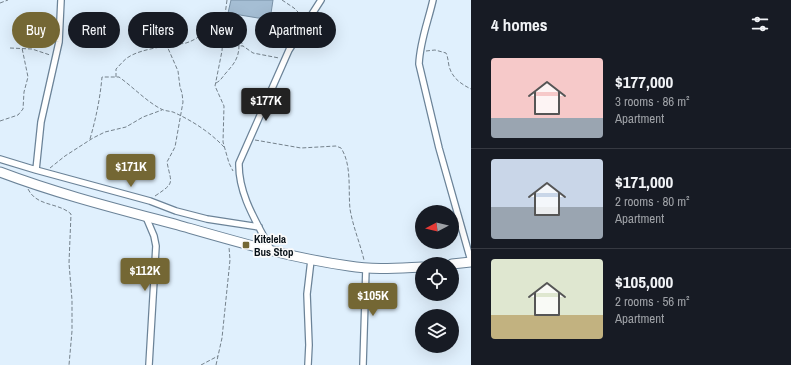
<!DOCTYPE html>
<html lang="en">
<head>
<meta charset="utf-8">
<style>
  :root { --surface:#171b24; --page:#20242c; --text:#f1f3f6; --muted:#9ea1a6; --line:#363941; --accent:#746734 }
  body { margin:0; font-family:"Archivo Narrow",sans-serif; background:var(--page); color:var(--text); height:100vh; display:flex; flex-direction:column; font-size:15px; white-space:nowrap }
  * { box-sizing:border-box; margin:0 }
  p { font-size:13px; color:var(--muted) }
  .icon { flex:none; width:22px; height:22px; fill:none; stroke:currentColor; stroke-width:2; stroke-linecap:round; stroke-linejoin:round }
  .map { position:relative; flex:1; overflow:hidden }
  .panel { display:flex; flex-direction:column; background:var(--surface); width:320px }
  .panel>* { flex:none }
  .top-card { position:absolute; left:12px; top:12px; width:380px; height:36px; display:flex; gap:8px }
  .needle { width:26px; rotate:263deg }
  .fabs { position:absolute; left:415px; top:205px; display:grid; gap:8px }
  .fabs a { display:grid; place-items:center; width:44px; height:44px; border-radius:50%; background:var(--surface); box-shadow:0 4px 16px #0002; font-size:20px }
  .price { position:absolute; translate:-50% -34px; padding:0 9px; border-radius:4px; background:var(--accent); color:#fff; font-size:13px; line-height:26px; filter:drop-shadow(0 1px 2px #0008) }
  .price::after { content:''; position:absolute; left:50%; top:24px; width:12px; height:9px; margin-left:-6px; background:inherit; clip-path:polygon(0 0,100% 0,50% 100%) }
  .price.selected { background:#222; color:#fff }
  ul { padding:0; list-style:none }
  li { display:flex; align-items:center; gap:12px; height:100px; padding:0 20px }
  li+li { border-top:1px solid var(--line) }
  li span { display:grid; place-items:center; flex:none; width:112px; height:80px; border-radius:4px; color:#555 }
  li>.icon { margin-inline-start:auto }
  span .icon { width:48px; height:48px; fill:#fffc; stroke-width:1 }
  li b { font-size:17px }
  h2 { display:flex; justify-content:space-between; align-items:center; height:48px; padding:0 20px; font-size:17px }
  .tag { padding:0 14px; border-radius:18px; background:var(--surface); box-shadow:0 4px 16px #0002; font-size:14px; line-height:36px }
  .tag.selected { background:var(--accent); color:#fff }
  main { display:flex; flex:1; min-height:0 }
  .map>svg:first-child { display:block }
  .building { fill:#a5bed4; stroke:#7a92a7 }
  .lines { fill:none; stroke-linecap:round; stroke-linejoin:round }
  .minor-casing { stroke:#6b8398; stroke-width:8 }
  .trunk-casing { stroke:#6b8398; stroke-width:11 }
  .path { stroke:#74818b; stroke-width:1; stroke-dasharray:4 2; stroke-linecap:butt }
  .minor { stroke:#fff; stroke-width:5.5 }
  .trunk { stroke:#fff; stroke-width:9 }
  .poi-dot { fill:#746734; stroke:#fafafa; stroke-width:1.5 }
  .labels { text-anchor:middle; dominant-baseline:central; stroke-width:3.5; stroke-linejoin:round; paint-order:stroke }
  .poi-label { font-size:11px; font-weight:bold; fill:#060f16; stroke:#fafafa; text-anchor:start }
</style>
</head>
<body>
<main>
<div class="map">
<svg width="471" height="365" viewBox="0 0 471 365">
  <rect width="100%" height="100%" fill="#e0f0fd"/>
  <!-- building -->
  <path class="building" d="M231 0H273L270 20 228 13Z"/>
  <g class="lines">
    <!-- minor casing -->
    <g class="minor-casing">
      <path id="minor" d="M433 0C428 22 420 41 419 64L439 148 471 261
        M0 159 36 170 150 201 176 211 207 219 259 227
        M36 170 41 122 59 42 61 0
        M146 217 154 236 156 246 149 365
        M271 250C257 223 238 194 239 163L289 50 321 0
        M308 365 309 345 307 294 311 260
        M363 365 366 268"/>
    </g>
    <!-- trunk casing -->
    <g class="trunk-casing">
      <path id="trunk" d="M0 172C58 194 118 209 178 225 234 241 291 258 349 266 373 270 398 268 422 267
        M452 264 471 262"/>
    </g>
    <!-- path -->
    <path class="path" d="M227 0 225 15 227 16 228 19
      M282 0 294 8 303 17
      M0 3 8 0
      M224 23 222 51 215 86 224 106 223 142 229 163 233 171
      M223 43 229 45 243 46 253 53 279 58
      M10 48 32 49 50 55
      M426 51 435 50 446 53C448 57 448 61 449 66 452 78 461 84 471 89
      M116 77V69C120 65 123 61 127 58 141 48 170 46 186 43 196 40 202 34 210 29 217 25 224 22 231 17L243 46
      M216 83C220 81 222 78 225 74 233 65 239 59 239 45
      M0 121 18 115 23 109 24 92 28 77 22 48
      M90 139C96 118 100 99 102 77H119C133 87 146 101 161 109 165 111 169 111 173 112 191 120 210 132 224 147
      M255 140 301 148 336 146 341 148C352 165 348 189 350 209 353 227 360 243 364 260
      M50 168 65 156 93 138 105 132 126 127 143 117 162 110
      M28 189C37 207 58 202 71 214L69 263 72 300V331L69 365
      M155 196C176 182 171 184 167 162L175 147 183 102 182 93 180 87 178 71 167 46
      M201 365 218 356
      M216 365 222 338 230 260 229 247"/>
    <!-- minor -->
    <use href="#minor" class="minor"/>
    <!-- trunk -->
    <use href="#trunk" class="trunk"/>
  </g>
  <!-- markers -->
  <rect class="poi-dot" x="242" y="241" width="8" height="8" rx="2"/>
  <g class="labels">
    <!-- poi labels -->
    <g class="poi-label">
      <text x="254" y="239">Kitelela<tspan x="254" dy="13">Bus Stop</tspan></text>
    </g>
  </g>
</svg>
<div class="fabs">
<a><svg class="needle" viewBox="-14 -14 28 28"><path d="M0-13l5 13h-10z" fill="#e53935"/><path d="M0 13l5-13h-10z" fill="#9ea1a6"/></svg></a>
<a><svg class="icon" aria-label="locate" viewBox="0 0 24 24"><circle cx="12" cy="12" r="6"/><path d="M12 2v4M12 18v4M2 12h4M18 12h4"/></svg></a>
<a><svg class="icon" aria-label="layers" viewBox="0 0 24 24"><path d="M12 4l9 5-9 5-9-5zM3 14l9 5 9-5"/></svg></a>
</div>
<b class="price selected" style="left:266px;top:122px">$177K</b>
<b class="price" style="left:131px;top:188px">$171K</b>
<b class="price" style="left:145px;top:292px">$112K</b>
<b class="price" style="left:373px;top:317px">$105K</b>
<div class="top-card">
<a class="tag selected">Buy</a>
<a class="tag">Rent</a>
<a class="tag">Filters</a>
<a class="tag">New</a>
<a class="tag">Apartment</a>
</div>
</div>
<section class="panel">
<h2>4 homes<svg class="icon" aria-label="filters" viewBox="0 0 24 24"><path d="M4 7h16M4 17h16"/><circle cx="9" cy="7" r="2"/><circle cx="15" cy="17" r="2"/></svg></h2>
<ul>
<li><span style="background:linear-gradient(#f6c9c9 75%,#9aa5b1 0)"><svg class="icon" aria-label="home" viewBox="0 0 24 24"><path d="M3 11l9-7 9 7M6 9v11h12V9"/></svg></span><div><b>$177,000</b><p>3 rooms · 86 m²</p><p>Apartment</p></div></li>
<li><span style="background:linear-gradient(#c9d6e8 60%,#9aa5b1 0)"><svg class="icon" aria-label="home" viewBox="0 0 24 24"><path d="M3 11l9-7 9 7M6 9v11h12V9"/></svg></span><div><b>$171,000</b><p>2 rooms · 80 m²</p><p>Apartment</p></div></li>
<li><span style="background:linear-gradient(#dfe7d0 70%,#c2b280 0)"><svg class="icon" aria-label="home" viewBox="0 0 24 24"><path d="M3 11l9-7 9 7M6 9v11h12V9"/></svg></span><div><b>$105,000</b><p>2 rooms · 56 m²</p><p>Apartment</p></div></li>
</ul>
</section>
</main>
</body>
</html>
